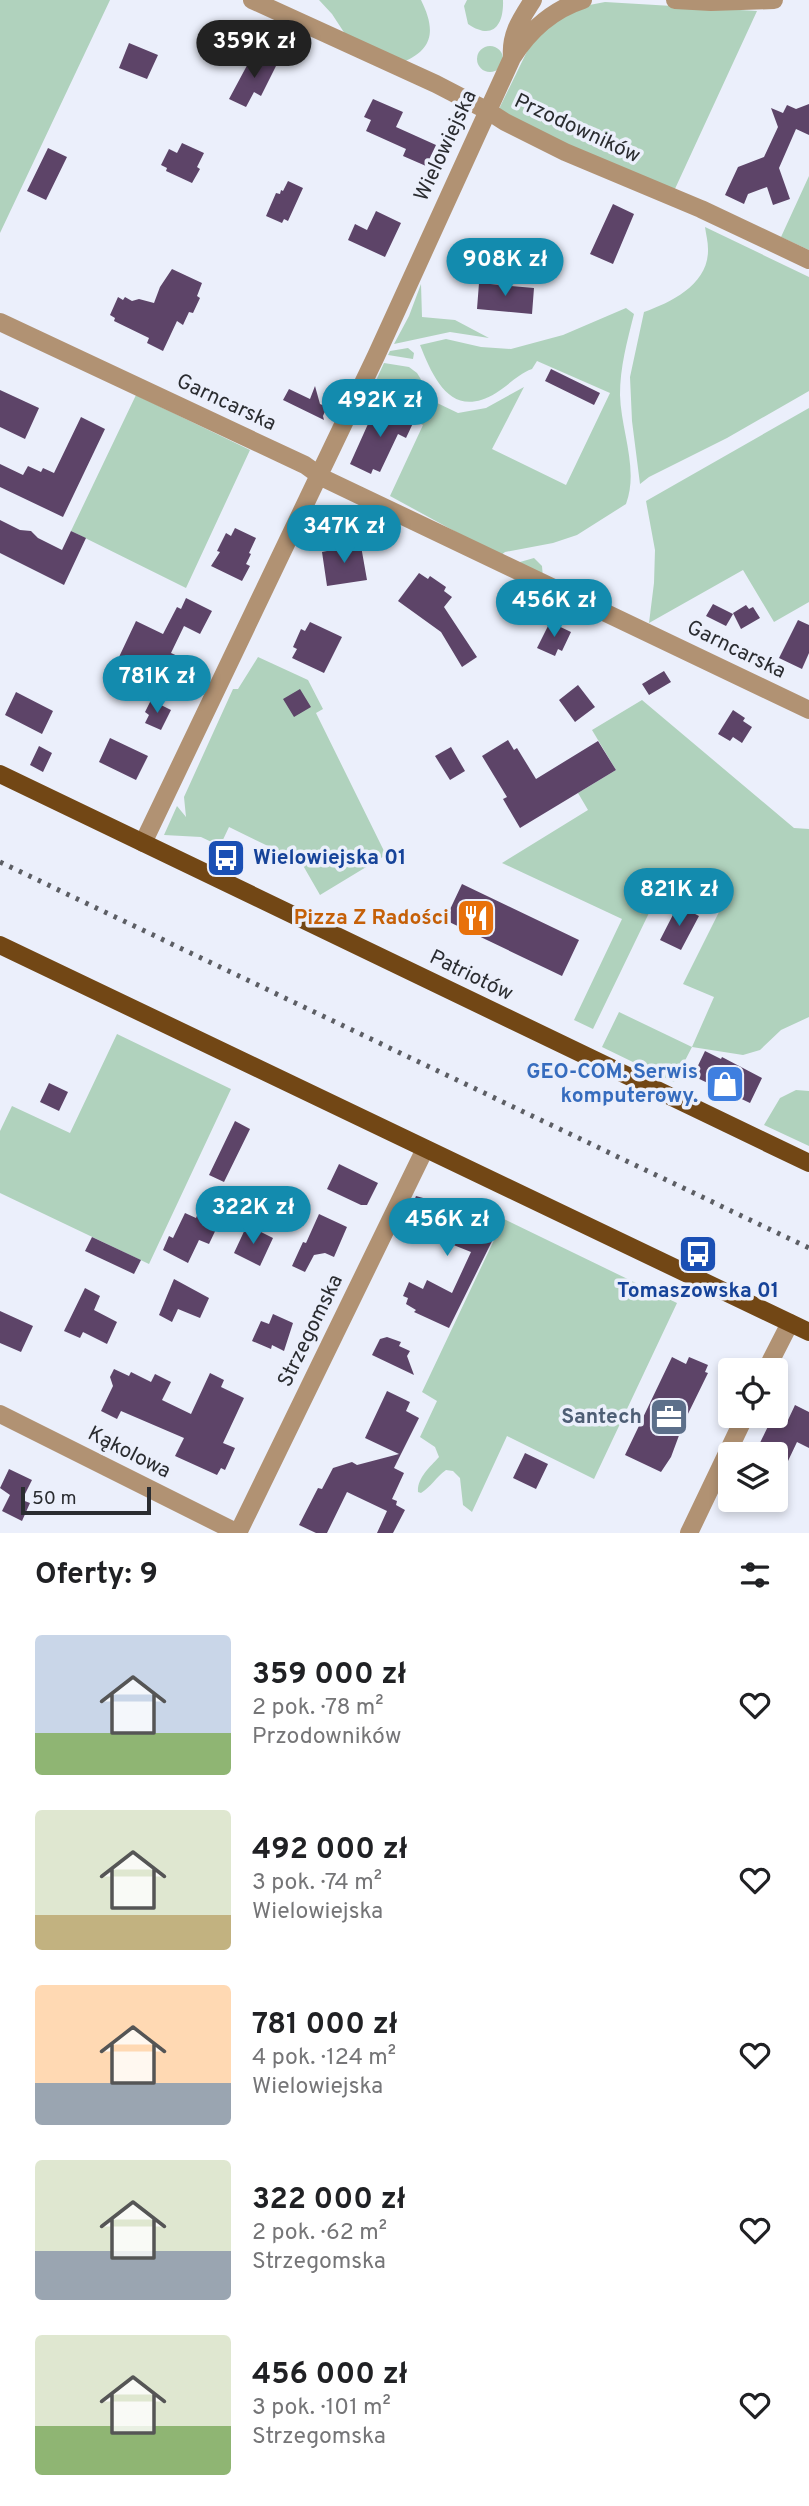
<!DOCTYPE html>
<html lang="pl">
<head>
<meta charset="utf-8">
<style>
  :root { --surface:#fff; --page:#f2f2f2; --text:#202124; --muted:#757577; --accent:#138bae }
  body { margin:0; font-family:Overpass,sans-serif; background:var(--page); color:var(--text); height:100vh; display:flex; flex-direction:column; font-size:26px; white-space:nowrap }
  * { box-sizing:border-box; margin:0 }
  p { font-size:23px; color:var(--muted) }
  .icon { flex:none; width:38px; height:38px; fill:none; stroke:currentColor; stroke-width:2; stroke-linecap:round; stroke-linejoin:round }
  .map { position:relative; height:1533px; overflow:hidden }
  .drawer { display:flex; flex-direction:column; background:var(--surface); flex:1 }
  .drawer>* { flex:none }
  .buttons { position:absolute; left:718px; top:1358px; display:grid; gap:14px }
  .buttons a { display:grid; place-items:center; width:70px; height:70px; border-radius:7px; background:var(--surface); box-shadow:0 4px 10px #0003; font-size:35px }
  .scale { position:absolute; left:21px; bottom:18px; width:130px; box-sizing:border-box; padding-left:7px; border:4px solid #2a2c30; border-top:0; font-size:19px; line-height:24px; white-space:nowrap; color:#2a2c30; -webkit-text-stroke:5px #ebeffb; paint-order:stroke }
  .price { position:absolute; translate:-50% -60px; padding:0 16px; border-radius:24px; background:var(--accent); color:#fff; font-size:23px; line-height:46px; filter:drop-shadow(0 2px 4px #0008) }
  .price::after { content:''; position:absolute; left:50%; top:42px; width:21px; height:16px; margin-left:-10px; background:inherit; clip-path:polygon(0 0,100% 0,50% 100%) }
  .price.selected { background:#222; color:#fff }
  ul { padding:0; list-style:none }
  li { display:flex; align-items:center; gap:21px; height:175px; padding:0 35px }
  li span { display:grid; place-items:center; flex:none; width:196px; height:140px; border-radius:7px; color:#555 }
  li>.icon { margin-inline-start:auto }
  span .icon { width:84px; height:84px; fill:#fffc; stroke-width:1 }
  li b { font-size:30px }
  h2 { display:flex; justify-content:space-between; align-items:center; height:84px; padding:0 35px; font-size:30px }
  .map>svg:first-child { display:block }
  .green { fill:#b0d2bd }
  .building { fill:#5d4468 }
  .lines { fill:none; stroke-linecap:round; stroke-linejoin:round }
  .minor { stroke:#b19273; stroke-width:18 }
  .major { stroke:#724715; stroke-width:18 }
  .rail { stroke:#5c5e64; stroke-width:5; stroke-dasharray:3.5 7; stroke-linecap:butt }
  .labels { text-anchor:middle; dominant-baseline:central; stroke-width:7; stroke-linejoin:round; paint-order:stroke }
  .street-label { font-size:21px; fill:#2a2c30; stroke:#ebeffb }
  .transit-label { font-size:21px; font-weight:bold; fill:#164399; stroke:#ebeffb; text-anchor:start }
  .food-label { font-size:21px; font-weight:bold; fill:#c56008; stroke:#ebeffb; text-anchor:end }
  .shop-label { font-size:21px; font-weight:bold; fill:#366cbe; stroke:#ebeffb; text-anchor:end }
  .service-label { font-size:21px; font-weight:bold; fill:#4e5e75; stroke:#ebeffb; text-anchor:end }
</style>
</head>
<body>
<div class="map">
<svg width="809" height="1533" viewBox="0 0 809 1533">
  <rect width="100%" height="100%" fill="#ebeffb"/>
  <!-- green -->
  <path class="green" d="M0 0H110L0 233Z
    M319 0H421C435 28 435 49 403 62L349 40 332 14Z
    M467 0H503C504 25 493 41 468 24L464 6Z
    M605 2 757 11 674 191 584 154 498 111 534 37 579 7Z
    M477 59a13 13 0 1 1 26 0a13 13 0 1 1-26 0Z
    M809 176V250L781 237Z
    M705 227 809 277V391L727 438 649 477 640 484 632 421 630 377 644 312C672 302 709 284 708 249 708 242 706 234 705 227Z
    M421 284 422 317 455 320 489 338 450 332 394 344 409 316Z
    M626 308 634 314C627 342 620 367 620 395 621 431 639 469 626 504L577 535 553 543 505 552 500 556 390 496 423 425 367 400 384 363 409 367 417 373 435 402 458 413 486 408 524 387 492 449 566 485 610 393 537 361 532 369C518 374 509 385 496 393 452 420 434 380 420 345L446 339 481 347 511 349 563 335Z
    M408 348 414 353 413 359 388 355 390 351Z
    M136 395 250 450 186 588 71 531Z
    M809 408V602L774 622 743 570 649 623 654 583 655 550 646 501Z
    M534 558 542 566 543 578 513 564Z
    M258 657 308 680 323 709 316 713 386 855 320 895 301 862 229 827 220 846 201 837 164 835 177 806 186 817 184 797 233 689H238Z
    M642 700 794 828 809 829V1017L781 1030 760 1050 743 1055 692 1047 674 1082 602 1047 619 1012 692 1047 714 997 683 984 719 912 662 886 593 1029 574 1020 622 919 502 863 588 810 578 793 616 770 592 730Z
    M117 1034 231 1089 149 1264 0 1193V1131L12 1106 70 1133Z
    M796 1090 809 1091V1146L764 1125 780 1098Z
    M504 1219 677 1303 594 1479 507 1436 472 1512 463 1505 460 1478 453 1471 446 1470C436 1477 431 1487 421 1493L418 1492C417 1478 430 1467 439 1457L435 1447 420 1437 437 1401 422 1392Z"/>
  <!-- building -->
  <path class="building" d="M129 43 158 55 147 79 119 68Z
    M265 53 279 60 261 96 254 92 246 107 229 99 251 58 260 63Z
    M373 99 403 112 396 127 436 145 426 166 403 156 406 149 366 131 371 120 364 117Z
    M809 104V135L796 129 779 168 790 199 773 205 767 187 748 194 744 204 725 195 738 167 764 157 778 127 771 108 783 113 787 105 796 109Z
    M182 143 204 153 197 167 200 169 192 183 166 171 167 168 161 165 169 149 177 153Z
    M48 148 67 157 46 200 27 191Z
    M288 181 303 188 288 221 284 219 282 223 266 216 276 193 280 194 281 190 283 191Z
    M613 204 634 214 613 264 590 254Z
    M376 211 401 223 385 257 348 240 355 224 367 230Z
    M172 269 202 283 197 296 200 298 193 313 189 312 183 325 177 321 163 351 147 343 149 338 114 321 115 318 110 315 118 297 123 300 125 297 132 301 139 299 154 303 160 287Z
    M479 283 534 288 532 314 477 309Z
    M551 369 600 393 594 405 545 381Z
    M315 386 320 404 327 407 323 416 324 420 283 400 289 389 310 399Z
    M0 390 39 408 25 439 0 427Z
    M377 404 414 421 406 438 398 434 380 472 373 469 371 474 350 464Z
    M81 417 105 429 63 517 0 487V464L23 475 28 466 41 472 43 468 54 473Z
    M0 520 20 530 31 531 38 538 62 550 71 531 86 538 64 585 0 553Z
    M235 528 256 538 249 553 251 554 246 564 250 566 242 581 211 566 220 552 217 551 226 533 231 536Z
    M350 543V548L361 546 367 580 327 586 322 552 332 550V546Z
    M419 573 428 579 430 576 446 587 444 591 452 597 444 607 477 657 462 667 441 632 398 601Z
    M186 598 212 611 200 634 184 626 171 653 193 663 182 686 170 681 172 676 135 660 134 663 119 657 136 621 163 634 177 607 181 609Z
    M713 604 733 614 726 626 706 616Z
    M746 605 749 609 753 607 760 618 741 629 733 613Z
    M798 620 809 625V653L802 669 779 658Z
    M310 622 342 637 324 673 292 658 297 649 293 647 301 629 305 631Z
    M550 622 571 632 562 651 558 649 555 656 537 648Z
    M664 671 671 682 649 695 642 684Z
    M578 685 595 707 575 722 559 700Z
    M300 689 311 707 294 717 283 699Z
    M16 692 53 711 42 734 5 715Z
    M151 700 171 710 161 730 145 723 149 715 145 712Z
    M733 710 745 718 743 721 752 727 742 743 733 737 730 741 718 734Z
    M110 738 148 756 136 780 99 762Z
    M508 740 514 750 517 748 536 779 598 741 616 770 520 828 503 799 507 797 482 756Z
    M39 746 52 753 43 772 30 765Z
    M451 747 465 771 450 780 435 756Z
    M462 884 579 940 562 976 445 920Z
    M678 905 699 916 681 950 660 940Z
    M705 1051 721 1059 722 1057 762 1078 750 1103 693 1076Z
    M49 1083 68 1092 59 1111 40 1102Z
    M235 1121 250 1129 224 1182 209 1175Z
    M339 1164 378 1183 367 1205H361L327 1189Z
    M416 1196 434 1201 436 1204 465 1216 476 1240 487 1217 501 1223 449 1328 414 1312 416 1310 406 1304 408 1298 403 1296 409 1282 423 1289 427 1280 452 1293 471 1252 441 1240 440 1243 404 1226Z
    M185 1213 196 1218 198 1213 219 1223 209 1244 199 1240 188 1263 163 1250 169 1236 173 1238Z
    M319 1214 347 1227 334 1257 325 1253 314 1255 305 1272 292 1266 303 1242 306 1243Z
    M247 1225 273 1238 260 1266 234 1253Z
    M92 1237 141 1260 134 1274 85 1251Z
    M174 1279 209 1298 200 1318 178 1309 172 1322 159 1315Z
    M85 1288 100 1296 94 1310 117 1322 107 1344 83 1332 80 1338 64 1331Z
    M0 1311 33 1326 21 1352 0 1343Z
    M273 1314 293 1323 284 1351 272 1345 271 1349 252 1341 261 1321 269 1324Z
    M387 1337 401 1342 399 1346 410 1351 407 1356 414 1375 372 1355 380 1339Z
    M672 1357 686 1364 689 1357 708 1365 705 1372 708 1373 684 1422 671 1457 661 1472 625 1455Z
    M114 1369 129 1376 131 1372 151 1382 155 1374 171 1382 162 1400 191 1414 210 1373 224 1380 221 1387 244 1398 223 1443 235 1448 225 1470 221 1468 217 1475 175 1456 184 1438 121 1411 117 1419 101 1411 113 1386 110 1377Z
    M387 1391 410 1402 406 1411 419 1418 394 1468 404 1473 392 1499 397 1501 396 1505 405 1510 393 1533H377L387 1511 347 1492 327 1533H316L299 1525 318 1488 322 1489 333 1468 352 1462 357 1465 399 1454 365 1438Z
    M795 1405 809 1412V1448L797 1442 788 1461 758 1447 773 1416 775 1414 788 1420Z
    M525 1453 548 1464 536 1489 513 1478Z
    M9 1469 32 1480 22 1500 30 1503 22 1521 2 1511 10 1495 0 1488Z"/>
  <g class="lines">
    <!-- minor -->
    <path class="minor" d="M252 0 436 84 488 111 505 122 565 152 701 209 809 260
      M675 0 711 2 774 0
      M512 57C510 34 521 19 533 0
      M0 322 305 465 323 478 809 710
      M143 843 376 356 512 58C529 31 552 10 583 0
      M766 1370 790 1323
      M0 1414 238 1533 425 1149
      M689 1533 745 1416"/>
    <!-- major -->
    <path class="major" d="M0 774 809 1163
      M0 945 809 1332"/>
    <!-- rail -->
    <path class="rail" d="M0 862 809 1248"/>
  </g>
  <!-- icons -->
  <defs>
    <g id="bus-square" transform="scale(2.0125)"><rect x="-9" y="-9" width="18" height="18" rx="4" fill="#1a4fb4" stroke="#ebeffb"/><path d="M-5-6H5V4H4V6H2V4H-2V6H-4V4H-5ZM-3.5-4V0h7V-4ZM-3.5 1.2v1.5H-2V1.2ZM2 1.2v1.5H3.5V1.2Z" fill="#fff"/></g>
    <g id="restaurant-square" transform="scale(2.0125)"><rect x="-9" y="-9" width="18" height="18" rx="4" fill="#e8710a" stroke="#ebeffb"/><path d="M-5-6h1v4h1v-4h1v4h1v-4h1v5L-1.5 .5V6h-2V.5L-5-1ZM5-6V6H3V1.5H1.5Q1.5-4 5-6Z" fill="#fff"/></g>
    <g id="shop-square" transform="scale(2.0125)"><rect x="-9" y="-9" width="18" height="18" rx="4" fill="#3f7fe0" stroke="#ebeffb"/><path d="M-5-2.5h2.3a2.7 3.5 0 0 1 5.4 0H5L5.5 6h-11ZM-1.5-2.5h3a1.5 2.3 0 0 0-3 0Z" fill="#fff"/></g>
    <g id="office-square" transform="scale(2.0125)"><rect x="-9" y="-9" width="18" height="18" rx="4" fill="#5c6f8a" stroke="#ebeffb"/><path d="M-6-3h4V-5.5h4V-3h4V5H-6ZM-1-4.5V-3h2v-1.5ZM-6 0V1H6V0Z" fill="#fff"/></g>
  </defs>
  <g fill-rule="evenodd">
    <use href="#bus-square" x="226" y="858"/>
    <use href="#restaurant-square" x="476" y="918"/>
    <use href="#shop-square" x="725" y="1084"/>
    <use href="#bus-square" x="698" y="1254"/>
    <use href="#office-square" x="669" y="1417"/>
  </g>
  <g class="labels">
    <!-- street labels -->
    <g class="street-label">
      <text transform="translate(577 129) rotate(25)">Przodowników</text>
      <text transform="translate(446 146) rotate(-65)">Wielowiejska</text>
      <text transform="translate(226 403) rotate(25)">Garncarska</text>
      <text transform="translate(736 650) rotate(26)">Garncarska</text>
      <text transform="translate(471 976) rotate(26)">Patriotów</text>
      <text transform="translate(311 1331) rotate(-64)">Strzegomska</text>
      <text transform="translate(129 1453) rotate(27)">Kąkolowa</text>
    </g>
    <!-- transit labels -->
    <g class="transit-label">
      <text x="253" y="858">Wielowiejska 01</text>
      <text x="698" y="1291" text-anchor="middle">Tomaszowska 01</text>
    </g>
    <!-- food labels -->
    <g class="food-label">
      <text x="449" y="918">Pizza Z Radości</text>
    </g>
    <!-- shop labels -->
    <g class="shop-label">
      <text x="698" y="1072">GEO-COM. Serwis<tspan x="698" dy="24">komputerowy.</tspan></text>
    </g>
    <!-- service labels -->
    <g class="service-label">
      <text x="642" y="1417">Santech</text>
    </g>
  </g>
</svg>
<div class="buttons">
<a><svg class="icon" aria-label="locate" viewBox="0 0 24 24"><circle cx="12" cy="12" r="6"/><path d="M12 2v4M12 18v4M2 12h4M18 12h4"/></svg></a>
<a><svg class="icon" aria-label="layers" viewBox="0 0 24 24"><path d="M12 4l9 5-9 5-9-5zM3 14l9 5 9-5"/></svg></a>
</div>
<div class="scale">50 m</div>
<b class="price selected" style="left:254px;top:80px">359K zł</b>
<b class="price" style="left:505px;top:298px">908K zł</b>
<b class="price" style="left:380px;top:439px">492K zł</b>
<b class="price" style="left:344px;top:565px">347K zł</b>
<b class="price" style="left:554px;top:639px">456K zł</b>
<b class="price" style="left:157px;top:715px">781K zł</b>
<b class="price" style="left:679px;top:928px">821K zł</b>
<b class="price" style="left:253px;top:1246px">322K zł</b>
<b class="price" style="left:447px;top:1258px">456K zł</b>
</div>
<section class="drawer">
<h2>Oferty: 9<svg class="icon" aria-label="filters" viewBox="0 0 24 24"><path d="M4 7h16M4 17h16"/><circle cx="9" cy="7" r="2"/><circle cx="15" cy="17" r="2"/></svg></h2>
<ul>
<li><span style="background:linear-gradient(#c9d6e8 70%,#8fb573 0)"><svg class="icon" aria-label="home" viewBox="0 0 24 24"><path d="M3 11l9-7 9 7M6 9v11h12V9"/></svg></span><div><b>359 000 zł</b><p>2 pok. · 78 m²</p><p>Przodowników</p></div><svg class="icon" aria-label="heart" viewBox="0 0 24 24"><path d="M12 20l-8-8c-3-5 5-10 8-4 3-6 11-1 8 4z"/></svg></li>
<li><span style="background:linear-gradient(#dfe7d0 75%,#c2b280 0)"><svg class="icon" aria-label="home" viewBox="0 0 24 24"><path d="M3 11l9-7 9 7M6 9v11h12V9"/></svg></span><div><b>492 000 zł</b><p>3 pok. · 74 m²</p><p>Wielowiejska</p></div><svg class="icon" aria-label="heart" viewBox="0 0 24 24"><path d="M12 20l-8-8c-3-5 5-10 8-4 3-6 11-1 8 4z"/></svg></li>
<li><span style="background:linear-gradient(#ffd9b3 70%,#9aa5b1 0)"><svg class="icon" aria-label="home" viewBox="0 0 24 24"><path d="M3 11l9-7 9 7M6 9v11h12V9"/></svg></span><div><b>781 000 zł</b><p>4 pok. · 124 m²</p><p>Wielowiejska</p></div><svg class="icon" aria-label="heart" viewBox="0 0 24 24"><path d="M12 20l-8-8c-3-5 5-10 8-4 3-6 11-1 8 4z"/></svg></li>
<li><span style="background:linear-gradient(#dfe7d0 65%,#9aa5b1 0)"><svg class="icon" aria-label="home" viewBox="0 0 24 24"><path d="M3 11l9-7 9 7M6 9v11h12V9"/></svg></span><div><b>322 000 zł</b><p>2 pok. · 62 m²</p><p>Strzegomska</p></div><svg class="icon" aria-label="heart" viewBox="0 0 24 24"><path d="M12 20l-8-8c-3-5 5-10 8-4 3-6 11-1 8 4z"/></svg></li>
<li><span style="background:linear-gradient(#dfe7d0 65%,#8fb573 0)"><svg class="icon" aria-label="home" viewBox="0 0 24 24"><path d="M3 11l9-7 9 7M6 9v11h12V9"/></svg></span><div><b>456 000 zł</b><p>3 pok. · 101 m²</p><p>Strzegomska</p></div><svg class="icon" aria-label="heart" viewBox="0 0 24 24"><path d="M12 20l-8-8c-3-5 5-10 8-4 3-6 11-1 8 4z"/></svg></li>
</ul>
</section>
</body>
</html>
